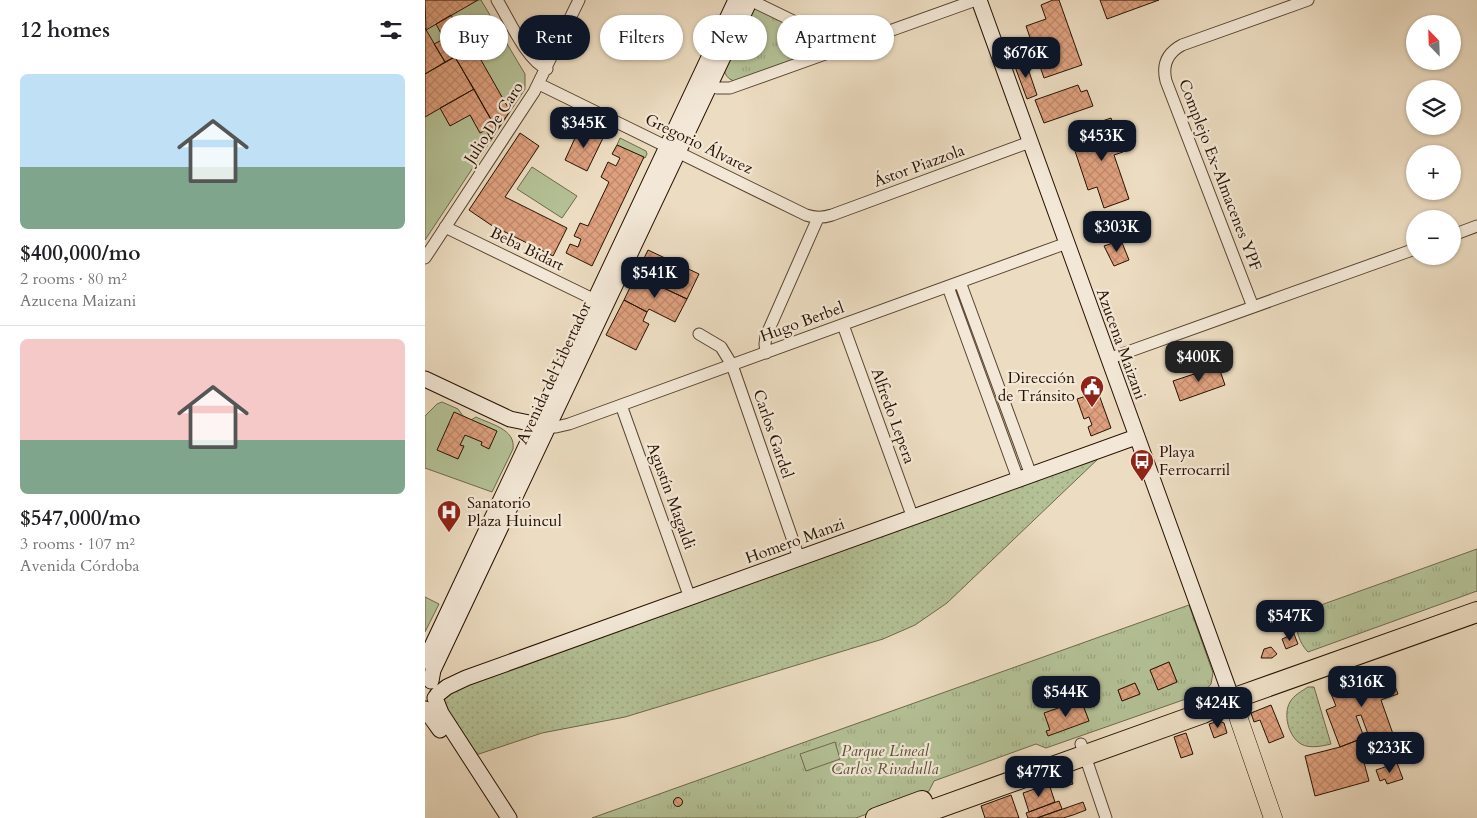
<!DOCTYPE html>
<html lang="en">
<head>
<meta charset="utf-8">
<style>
  :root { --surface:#fff; --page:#f6f6f6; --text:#202124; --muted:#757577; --line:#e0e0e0; --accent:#111827 }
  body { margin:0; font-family:Cardo,serif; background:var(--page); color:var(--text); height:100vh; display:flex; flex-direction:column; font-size:19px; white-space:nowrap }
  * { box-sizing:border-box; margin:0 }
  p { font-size:16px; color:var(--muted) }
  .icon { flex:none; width:28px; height:28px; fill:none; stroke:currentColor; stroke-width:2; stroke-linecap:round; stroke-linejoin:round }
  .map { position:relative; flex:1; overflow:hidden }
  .details { display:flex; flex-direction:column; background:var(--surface); width:425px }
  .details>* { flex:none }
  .top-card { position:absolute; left:15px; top:15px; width:475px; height:45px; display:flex; gap:10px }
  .needle { width:32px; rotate:337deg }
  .fabs { position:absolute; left:981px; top:15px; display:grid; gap:10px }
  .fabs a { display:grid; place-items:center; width:55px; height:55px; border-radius:50%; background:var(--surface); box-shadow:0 1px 4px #0004; font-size:25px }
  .price { position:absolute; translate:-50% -42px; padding:0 11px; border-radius:10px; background:var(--accent); color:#fff; font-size:16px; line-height:32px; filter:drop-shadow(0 1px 2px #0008) }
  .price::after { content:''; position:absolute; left:50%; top:30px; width:15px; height:11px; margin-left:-8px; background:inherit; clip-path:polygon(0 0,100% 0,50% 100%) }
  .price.active { background:#222; color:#fff }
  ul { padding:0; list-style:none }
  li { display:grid; align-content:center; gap:10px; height:265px; padding:0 20px }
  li+li { border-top:1px solid var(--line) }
  li span { display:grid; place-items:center; height:155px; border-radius:8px; color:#555 }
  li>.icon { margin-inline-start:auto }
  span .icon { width:90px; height:90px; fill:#fffc; stroke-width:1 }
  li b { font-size:21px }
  h2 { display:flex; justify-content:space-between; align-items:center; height:60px; padding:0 20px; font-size:21px }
  .tag { padding:0 18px; border-radius:22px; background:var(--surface); box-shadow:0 1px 4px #0004; font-size:18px; line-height:45px }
  .tag.active { background:var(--accent); color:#fff }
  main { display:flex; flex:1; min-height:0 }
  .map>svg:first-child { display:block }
  .grass { fill:url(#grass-dots); stroke:#6e694b }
  .park { fill:url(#park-tufts); stroke:#6e694b; fill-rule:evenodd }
  .garden { fill:#b4c196; stroke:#6e694b }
  .building { fill:url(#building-cross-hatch); stroke:#271100 }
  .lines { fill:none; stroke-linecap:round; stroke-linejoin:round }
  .street-casing { stroke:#584430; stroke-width:13 }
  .secondary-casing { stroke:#271100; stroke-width:17 }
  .primary-casing { stroke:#271100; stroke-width:19 }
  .highway-casing { stroke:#271100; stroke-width:22 }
  .street { stroke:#f3e8d7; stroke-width:11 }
  .secondary { stroke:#f3e8d7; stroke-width:15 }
  .primary { stroke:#ecdcc1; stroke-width:18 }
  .highway { stroke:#ecdcc1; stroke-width:20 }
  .labels { text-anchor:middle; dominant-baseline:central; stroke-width:4.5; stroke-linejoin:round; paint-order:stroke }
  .street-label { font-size:16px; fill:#271100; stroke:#f3e8d7 }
  .poi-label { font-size:16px; fill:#271100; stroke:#f3e8d7; text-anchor:start }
  .park-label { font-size:16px; font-style:italic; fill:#584f34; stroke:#f3e8d7 }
</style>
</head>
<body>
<main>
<section class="details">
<h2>12 homes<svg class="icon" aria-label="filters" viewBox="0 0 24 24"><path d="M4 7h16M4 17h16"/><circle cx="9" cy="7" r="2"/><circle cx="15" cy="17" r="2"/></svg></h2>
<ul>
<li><span style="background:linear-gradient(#bfe0f5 60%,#7fa58c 0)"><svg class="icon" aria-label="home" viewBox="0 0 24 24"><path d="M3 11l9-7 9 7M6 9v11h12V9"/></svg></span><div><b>$400,000/mo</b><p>2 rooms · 80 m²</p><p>Azucena Maizani</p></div></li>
<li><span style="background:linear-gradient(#f6c9c9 65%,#7fa58c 0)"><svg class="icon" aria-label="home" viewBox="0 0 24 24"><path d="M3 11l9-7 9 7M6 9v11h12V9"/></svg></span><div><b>$547,000/mo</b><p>3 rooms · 107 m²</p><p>Avenida Córdoba</p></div></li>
</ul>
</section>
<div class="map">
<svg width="1052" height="818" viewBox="0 0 1052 818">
  <defs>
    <pattern id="grass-dots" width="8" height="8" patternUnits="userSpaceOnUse" patternTransform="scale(1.25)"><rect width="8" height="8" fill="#b4c196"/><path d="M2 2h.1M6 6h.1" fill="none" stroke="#9ba580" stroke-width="1.8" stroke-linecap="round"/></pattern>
    <pattern id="park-tufts" width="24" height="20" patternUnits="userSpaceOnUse" patternTransform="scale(1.25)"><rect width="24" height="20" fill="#b4c196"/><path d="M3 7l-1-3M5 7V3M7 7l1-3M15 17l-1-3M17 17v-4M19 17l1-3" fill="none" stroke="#9ba580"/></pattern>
    <pattern id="building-cross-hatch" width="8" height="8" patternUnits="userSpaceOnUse" patternTransform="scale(1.25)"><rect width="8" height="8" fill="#dea07e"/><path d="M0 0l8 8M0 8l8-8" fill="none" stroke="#be896b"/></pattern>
  </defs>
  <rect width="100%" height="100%" fill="#ecdcc1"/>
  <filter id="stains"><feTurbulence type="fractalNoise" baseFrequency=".004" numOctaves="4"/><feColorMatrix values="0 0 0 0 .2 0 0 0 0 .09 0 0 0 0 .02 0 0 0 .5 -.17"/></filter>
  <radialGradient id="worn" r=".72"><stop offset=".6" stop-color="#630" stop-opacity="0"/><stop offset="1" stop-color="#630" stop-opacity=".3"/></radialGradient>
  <!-- grass -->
  <path class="grass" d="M674 458 522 603 490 625 458 639 200 717 117 733 48 756 16 703 22 692Z
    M883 687H889L906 744C897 746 885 749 876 744 863 736 858 714 865 702 869 695 877 691 883 687Z"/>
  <!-- park -->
  <path class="park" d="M330 8 391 36 394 46 387 54 309 81C303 79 300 75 299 69L325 12Z
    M1052 549V591L883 652C874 643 871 630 870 618L882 610Z
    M764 605 788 673 786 684 778 693 621 748 611 744 509 781 504 791 431 818H167ZM744 662 752 682 733 690 725 670ZM710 683 715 694 697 701 693 690ZM656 700 664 721 625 730 620 713Z"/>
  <!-- garden -->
  <path class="garden" d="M0 0H56L100 74V89L0 240Z
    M195 138 221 151 222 154 220 158 192 145Z
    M107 167 152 196 137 218 92 189Z
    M17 402 33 409 38 416 46 420 51 417C65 424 91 429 88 449L67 492 0 468V416L12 404Z
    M0 597 14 604 0 632Z
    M410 742 415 759 381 771 375 754Z"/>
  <!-- building -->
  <path class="building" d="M0 0H53L1 30Z
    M628 0H634L657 65 619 78 601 26 621 19 616 5Z
    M675 0H734L682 19Z
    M26 15 45 48 20 62 9 44 19 39 11 24Z
    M0 28 20 62 0 74Z
    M48 46 85 111 72 130 30 57Z
    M30 57 49 89 0 117V74Z
    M600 60 612 95 602 99 589 64Z
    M653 85 656 92 662 90 668 106 619 123 610 100Z
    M49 89 72 130 66 139 61 130 55 133 45 115 25 126 15 108Z
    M686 118 698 152 689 155 704 199 679 208 672 187 663 190 649 148 656 145 652 133 661 130 660 127Z
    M155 127 178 138 162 171 140 160Z
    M95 133 114 146 80 197 142 228 128 256 66 225 44 210Z
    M192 145 219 157 167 266 141 253 145 244 153 247 156 239 149 236 155 223 163 226 184 182 176 177 183 162 191 166 195 158 187 154Z
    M696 240 704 260 689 266 679 246Z
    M223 250 274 274 262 299 211 275Z
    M211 275 262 299 250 322 224 309 222 312 199 300Z
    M199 300 222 312 218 321 224 324 211 350 181 335Z
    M792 362 800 385 755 401 748 381 784 369 782 365Z
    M673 392 686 428 666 436 663 427 667 425 664 417 659 419 652 399Z
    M29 412 72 431 64 449 56 445 57 442 40 435 35 445 39 446 33 459 12 450Z
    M869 634 873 644 861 649 857 639Z
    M846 647 852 654 847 658H836L839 649Z
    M744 662 752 682 733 690 725 670Z
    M961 668 966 682 968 681 973 694 956 700 968 734 946 742 936 715 931 716 942 745 936 747 933 740 915 747 901 710 911 706 904 689Z
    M710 683 715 694 697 701 693 690Z
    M656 700 664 721 623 736 621 731 625 730 619 713Z
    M846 705 859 737 844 743 835 720 829 722 826 713Z
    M794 721 799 723 802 733 789 738 784 724Z
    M761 733 768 754 756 758 749 737Z
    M933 740 944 781 890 796 880 756 915 747Z
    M972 763 978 779 962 784 960 779 955 781 951 770Z
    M646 778 648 784 641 786 639 780Z
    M624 784 630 802 604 812 598 793Z
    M586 795 594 818H560L556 806Z
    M248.5 802a4.5 4.5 0 1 1 9 0a4.5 4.5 0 1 1-9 0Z
    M634 801 637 809 612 818H603L601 813Z
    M658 802 661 810 648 815 638 818H612Z"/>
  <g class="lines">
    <!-- street casing -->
    <g class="street-casing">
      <path id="street" d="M72 0C84 19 101 60 122 69
        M325 0 395 34 404 41 410 50
        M279 83 292 88H305L551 0
        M114 84 381 215C390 218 398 218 407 215L605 142
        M20 227 170 300
        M1028 235 1052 226
        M0 258 109 92 154 0
        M535 282 606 475
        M523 287 593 479
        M828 307 741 81C737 65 742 53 757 45L883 0
        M418 325 488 518
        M274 334 296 347 307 365 374 558
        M341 353 340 344 341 336 393 218
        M683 359 990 249
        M196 405 265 598
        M123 427H131L144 424 642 243
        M656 744 681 818"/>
    </g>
    <!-- secondary casing -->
    <g class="secondary-casing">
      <path id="secondary" d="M554 0 807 699
        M0 379 85 419 119 426
        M0 661 311 0
        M6 681 8 670 325 0
        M12 695 22 687 41 678 711 437
        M10 698 16 713 84 818
        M0 709 15 730"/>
    </g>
    <!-- primary casing -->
    <g class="primary-casing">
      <path id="primary" d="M807 699 848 818"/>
    </g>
    <!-- highway casing -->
    <g class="highway-casing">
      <path id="highway" d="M451 818 497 801
        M485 818 778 713 807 699 1052 612"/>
    </g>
    <!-- street -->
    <use href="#street" class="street"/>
    <!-- secondary -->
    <use href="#secondary" class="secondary"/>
    <!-- primary -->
    <use href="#primary" class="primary"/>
    <!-- highway -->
    <use href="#highway" class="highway"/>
  </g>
  <!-- icons -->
  <defs>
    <g id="civic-pin" transform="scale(1.25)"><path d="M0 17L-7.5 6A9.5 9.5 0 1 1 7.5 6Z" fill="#8f2418" stroke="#f3e8d7"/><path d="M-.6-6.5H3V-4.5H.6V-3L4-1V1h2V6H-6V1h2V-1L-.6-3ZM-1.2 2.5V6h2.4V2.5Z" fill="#fff"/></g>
    <g id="bus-pin" transform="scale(1.25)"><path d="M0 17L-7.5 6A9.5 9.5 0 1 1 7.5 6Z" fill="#8f2418" stroke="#f3e8d7"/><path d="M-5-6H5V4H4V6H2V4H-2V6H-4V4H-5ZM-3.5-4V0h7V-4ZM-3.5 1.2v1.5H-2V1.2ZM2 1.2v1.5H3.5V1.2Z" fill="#fff"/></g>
    <g id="hospital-pin" transform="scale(1.25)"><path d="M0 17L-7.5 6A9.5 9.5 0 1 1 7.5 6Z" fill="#8f2418" stroke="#f3e8d7"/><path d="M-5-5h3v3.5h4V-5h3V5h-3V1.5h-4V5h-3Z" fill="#fff"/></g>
  </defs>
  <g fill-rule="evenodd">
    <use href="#civic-pin" x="667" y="387"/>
    <use href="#bus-pin" x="717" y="461"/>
    <use href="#hospital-pin" x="24" y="512"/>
  </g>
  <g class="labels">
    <!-- street labels -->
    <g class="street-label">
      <text transform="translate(69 123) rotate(-57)">Julio De Caro</text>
      <text transform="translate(274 144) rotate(26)">Gregorio Álvarez</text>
      <text transform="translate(494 166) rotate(-20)">Ástor Piazzola</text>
      <text transform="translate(795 175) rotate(69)">Complejo Ex-Almacenes YPF</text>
      <text transform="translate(102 249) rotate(26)">Beba Bidart</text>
      <text transform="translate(377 322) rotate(-20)">Hugo Berbel</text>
      <text transform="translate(696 344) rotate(70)">Azucena Maizani</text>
      <text transform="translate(129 373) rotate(-65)">Avenida del Libertador</text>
      <text transform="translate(468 416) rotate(70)">Alfredo Lepera</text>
      <text transform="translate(348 434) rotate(71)">Carlos Gardel</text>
      <text transform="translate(246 496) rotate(70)">Agustín Magaldi</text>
      <text transform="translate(370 541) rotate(-20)">Homero Manzi</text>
    </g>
    <!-- poi labels -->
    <g class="poi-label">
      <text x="650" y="378" text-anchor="end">Dirección<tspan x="650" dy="18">de Tránsito</tspan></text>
      <text x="734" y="452">Playa<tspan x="734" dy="18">Ferrocarril</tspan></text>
      <text x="42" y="503">Sanatorio<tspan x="42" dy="18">Plaza Huincul</tspan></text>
    </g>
    <!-- park labels -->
    <g class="park-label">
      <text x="460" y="751">Parque Lineal<tspan x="460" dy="18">Carlos Rivadulla</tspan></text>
    </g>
  </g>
  <rect width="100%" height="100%" filter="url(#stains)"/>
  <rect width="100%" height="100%" fill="url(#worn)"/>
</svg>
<div class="fabs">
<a><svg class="needle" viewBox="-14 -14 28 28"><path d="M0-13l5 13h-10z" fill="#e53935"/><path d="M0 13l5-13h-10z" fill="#757577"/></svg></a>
<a><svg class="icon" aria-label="layers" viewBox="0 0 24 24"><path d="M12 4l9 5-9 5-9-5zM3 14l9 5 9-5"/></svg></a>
<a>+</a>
<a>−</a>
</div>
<b class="price" style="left:601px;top:79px">$676K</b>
<b class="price" style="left:159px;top:149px">$345K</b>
<b class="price" style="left:677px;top:162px">$453K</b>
<b class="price" style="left:692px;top:253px">$303K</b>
<b class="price" style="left:230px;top:299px">$541K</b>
<b class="price active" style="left:774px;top:383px">$400K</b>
<b class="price" style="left:865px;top:642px">$547K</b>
<b class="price" style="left:937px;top:708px">$316K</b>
<b class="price" style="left:641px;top:718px">$544K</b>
<b class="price" style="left:793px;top:729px">$424K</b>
<b class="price" style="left:965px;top:774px">$233K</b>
<b class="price" style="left:614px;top:798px">$477K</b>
<div class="top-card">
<a class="tag">Buy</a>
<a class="tag active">Rent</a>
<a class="tag">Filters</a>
<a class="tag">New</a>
<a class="tag">Apartment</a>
</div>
</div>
</main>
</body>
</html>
